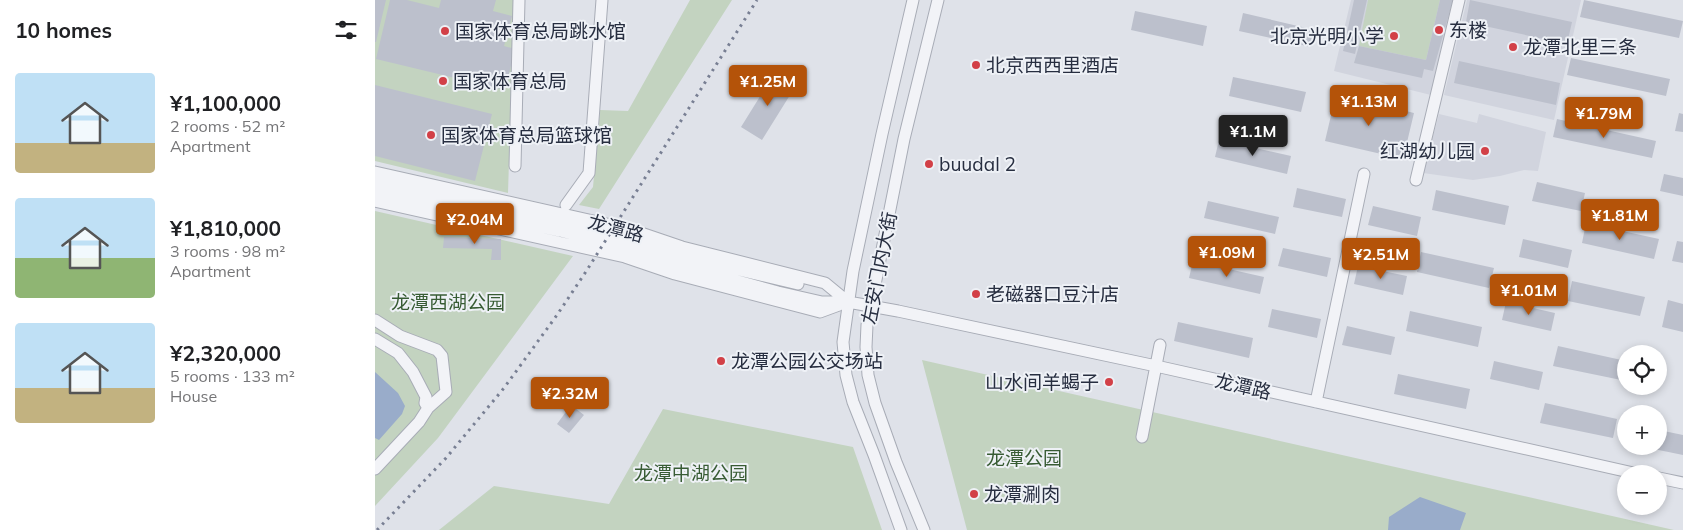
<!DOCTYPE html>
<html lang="en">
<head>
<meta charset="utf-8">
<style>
  :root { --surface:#fff; --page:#f6f6f6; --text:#202124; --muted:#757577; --accent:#b45309 }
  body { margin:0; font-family:Mulish,"Noto Sans SC",sans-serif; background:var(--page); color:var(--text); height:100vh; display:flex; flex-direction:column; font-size:19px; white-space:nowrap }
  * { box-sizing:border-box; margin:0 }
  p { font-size:16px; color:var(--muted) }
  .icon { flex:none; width:28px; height:28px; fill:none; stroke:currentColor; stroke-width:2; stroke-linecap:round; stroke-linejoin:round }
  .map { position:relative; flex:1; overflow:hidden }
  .panel { display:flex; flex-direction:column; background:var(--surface); width:375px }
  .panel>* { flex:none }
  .buttons { position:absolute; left:1242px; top:345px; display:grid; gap:10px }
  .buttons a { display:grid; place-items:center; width:50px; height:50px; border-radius:50%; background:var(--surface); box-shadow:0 2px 8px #0003; font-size:25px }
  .price { position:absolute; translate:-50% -42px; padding:0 11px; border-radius:5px; background:var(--accent); color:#fff; font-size:16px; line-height:32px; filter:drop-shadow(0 1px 2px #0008) }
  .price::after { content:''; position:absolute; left:50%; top:30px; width:15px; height:11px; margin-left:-8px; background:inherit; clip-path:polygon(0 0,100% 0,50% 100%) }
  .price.on { background:#222; color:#fff }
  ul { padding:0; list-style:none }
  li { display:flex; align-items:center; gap:15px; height:125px; padding:0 15px }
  li span { display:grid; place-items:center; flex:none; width:140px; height:100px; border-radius:5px; color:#555 }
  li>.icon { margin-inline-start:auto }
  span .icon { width:60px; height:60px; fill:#fffc; stroke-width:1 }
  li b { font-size:21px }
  h2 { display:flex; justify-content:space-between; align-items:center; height:60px; padding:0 15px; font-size:21px }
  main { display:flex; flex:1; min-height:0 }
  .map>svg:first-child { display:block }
  .built { fill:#d1d4de }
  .green { fill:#c3d3c0 }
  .water { fill:#99acca }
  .building { fill:#bcc0cc }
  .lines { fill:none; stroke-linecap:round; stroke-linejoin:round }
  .minor-casing { stroke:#a8acb6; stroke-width:13 }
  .minor { stroke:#f2f3f7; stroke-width:11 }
  .rail { stroke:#787f93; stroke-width:3; stroke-dasharray:2.5 5; stroke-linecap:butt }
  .poi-dot { fill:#d24047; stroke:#eef1f6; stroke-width:2 }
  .labels { text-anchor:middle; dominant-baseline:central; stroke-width:4; stroke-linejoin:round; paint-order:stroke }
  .poi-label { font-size:19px; fill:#272e40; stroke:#eef1f6; text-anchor:start }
  .street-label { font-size:19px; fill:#272e40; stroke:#eef1f6 }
  .park-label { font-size:19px; fill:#385c34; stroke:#eef1f6 }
</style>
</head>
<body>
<main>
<section class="panel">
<h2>10 homes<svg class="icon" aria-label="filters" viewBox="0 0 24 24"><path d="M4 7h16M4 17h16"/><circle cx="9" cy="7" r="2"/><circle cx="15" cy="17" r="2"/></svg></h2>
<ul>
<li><span style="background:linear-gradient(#bfe0f5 70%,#c2b280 0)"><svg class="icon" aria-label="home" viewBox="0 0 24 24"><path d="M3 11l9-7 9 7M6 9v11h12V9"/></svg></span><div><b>¥1,100,000</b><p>2 rooms · 52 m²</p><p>Apartment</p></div></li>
<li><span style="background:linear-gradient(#bfe0f5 60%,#8fb573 0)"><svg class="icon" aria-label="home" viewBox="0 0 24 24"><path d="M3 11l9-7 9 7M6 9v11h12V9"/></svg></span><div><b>¥1,810,000</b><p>3 rooms · 98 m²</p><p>Apartment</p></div></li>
<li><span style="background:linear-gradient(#bfe0f5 65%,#c2b280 0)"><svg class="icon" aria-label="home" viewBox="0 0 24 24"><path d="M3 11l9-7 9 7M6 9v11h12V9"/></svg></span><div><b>¥2,320,000</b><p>5 rooms · 133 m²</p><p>House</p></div></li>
</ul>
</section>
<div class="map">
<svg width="1308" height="530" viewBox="0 0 1308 530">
  <rect width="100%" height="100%" fill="#dfe2e9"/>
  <!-- built -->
  <path class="built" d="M976 0H1079L1056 95 959 71Z
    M1092 0H1206L1179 120 1069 95Z
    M1064 114 1102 123 1104 114 1171 132 1163 171 1149 170 1125 176 1098 180 1048 173Z"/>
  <!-- green -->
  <path class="green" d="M0 0H139L133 193 0 161Z
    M315 0H357L224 209 204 205 218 187 225 110 253 111Z
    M993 0H1065L1051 60 984 46Z
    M0 211 198 256 63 438 0 506Z
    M547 360 1299 530H592Z
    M288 409 478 447 507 530H64L119 486 234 504Z"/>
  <!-- water -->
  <path class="water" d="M0 372 23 393 30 406 27 414 4 440 0 438Z
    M1045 497 1091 513 1085 530H1013L1014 517Z"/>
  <!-- building -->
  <path class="building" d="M0 0H11L1 42H0Z
    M15 0H32L64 8 66 0H121L118 11 137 16 129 46 140 49 130 90 1 59Z
    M979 0H992L980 54 968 51Z
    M1065 0H1078L1058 71 1049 69 1047 78 979 63 984 46 1051 60Z
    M1095 0 1197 22 1192 44 1091 22Z
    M1209 0 1308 21 1304 38 1205 17Z
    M760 11 832 26 828 46 756 30Z
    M868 13 940 30 936 47 864 31Z
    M1196 58 1295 79 1291 96 1192 75Z
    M1084 61 1185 83 1181 105 1079 83Z
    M399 74 420 87 387 140 366 127Z
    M858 77 931 92 926 112 854 96Z
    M0 85 117 114 100 181 0 156Z
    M961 94 1039 113 1028 159 950 141Z
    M1304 113 1308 114V132L1300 131Z
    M1182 119 1281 141 1277 158 1178 137Z
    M844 140 916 156 912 174 840 157Z
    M1289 174 1308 178V196L1285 191Z
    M1162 182 1210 193 1206 211 1157 201Z
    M922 188 971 199 967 217 918 207Z
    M1061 190 1134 206 1130 225 1057 210Z
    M833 201 904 217 900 234 829 218Z
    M998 206 1046 217 1042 236 993 225Z
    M1211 223 1284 239 1279 259 1207 243Z
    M69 237 126 239V260H116L117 249 68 248Z
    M1148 239 1197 250 1193 268 1144 257Z
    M1302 241 1308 242V263L1297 261Z
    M908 248 956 258 952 277 903 266Z
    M1046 252 1119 268 1114 288 1042 272Z
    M818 261 889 277 885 294 814 278Z
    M983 266 1032 276 1028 295 979 284Z
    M1197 281 1270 297 1265 316 1193 301Z
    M1293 300 1308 304V332L1287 327Z
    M1131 302 1180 313 1176 331 1127 320Z
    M897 309 946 319 942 338 893 327Z
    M1035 311 1107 327 1103 347 1031 331Z
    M803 322 878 338 874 358 799 341Z
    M972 326 1020 337 1016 355 967 345Z
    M1183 346 1251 361V381L1178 366Z
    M1119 361 1168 372 1164 390 1115 379Z
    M1023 374 1095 389 1091 409 1019 394Z
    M1170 403 1242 419 1238 438 1165 423Z
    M196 405 209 415 194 433 182 424Z
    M1284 430 1308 435V455L1269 447 1284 446Z"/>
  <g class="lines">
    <!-- minor casing -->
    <g class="minor-casing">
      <path id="minor" d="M140 166 144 0
        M0 172 254 229 307 247 450 283 473 302
        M1041 180 1084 0
        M0 181 201 226 257 241 305 256 423 284
        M0 191 185 231 252 248 301 264 403 292 447 302H473L523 311 781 366 1263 474
        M0 201 250 257 300 274 445 312 464 305
        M191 205 214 173 227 0
        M0 320 25 336 62 350 67 356 71 392 53 408
        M0 339 23 353 38 372 51 397 50 403 53 408 44 422 0 469
        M941 402 989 174
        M767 437 785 345
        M1284 478 1308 483
        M526 530 499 455 478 402 471 375 468 342 478 271 507 134 538 0
        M549 530 521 462 500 403 493 375 491 347 492 325 529 139 563 0"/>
    </g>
    <!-- minor -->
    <use href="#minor" class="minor"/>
    <!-- rail -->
    <path class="rail" d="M2 530 71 458 129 388 182 315 212 270 382 0"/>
  </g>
  <!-- markers -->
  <g class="poi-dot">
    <circle cx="1064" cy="30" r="5"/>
    <circle cx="70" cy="31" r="5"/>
    <circle cx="1019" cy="36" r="5"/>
    <circle cx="1138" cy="47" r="5"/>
    <circle cx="601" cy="65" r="5"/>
    <circle cx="68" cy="81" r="5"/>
    <circle cx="56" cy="135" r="5"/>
    <circle cx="1110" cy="151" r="5"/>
    <circle cx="554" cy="164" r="5"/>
    <circle cx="601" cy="294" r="5"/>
    <circle cx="346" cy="361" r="5"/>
    <circle cx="734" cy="382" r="5"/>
    <circle cx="599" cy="494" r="5"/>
  </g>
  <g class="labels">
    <!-- poi labels -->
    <g class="poi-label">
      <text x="1074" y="30">东楼</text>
      <text x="80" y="31">国家体育总局跳水馆</text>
      <text x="1009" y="36" text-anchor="end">北京光明小学</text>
      <text x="1148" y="47">龙潭北里三条</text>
      <text x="611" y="65">北京西西里酒店</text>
      <text x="78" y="81">国家体育总局</text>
      <text x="66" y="135">国家体育总局篮球馆</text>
      <text x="1100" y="151" text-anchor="end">红湖幼儿园</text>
      <text x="564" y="164">buudal 2</text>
      <text x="611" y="294">老磁器口豆汁店</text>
      <text x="356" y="361">龙潭公园公交场站</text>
      <text x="724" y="382" text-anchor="end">山水间羊蝎子</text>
      <text x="609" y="494">龙潭涮肉</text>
    </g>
    <!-- street labels -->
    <g class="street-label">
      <text transform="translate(241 228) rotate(15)">龙潭路</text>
      <text transform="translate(504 268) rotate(-79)">左安门内大街</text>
      <text transform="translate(868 386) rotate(13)">龙潭路</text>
    </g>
    <!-- park labels -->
    <g class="park-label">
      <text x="73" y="302">龙潭西湖公园</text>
      <text x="649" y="458">龙潭公园</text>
      <text x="316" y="473">龙潭中湖公园</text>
    </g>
  </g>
</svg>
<div class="buttons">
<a><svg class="icon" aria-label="locate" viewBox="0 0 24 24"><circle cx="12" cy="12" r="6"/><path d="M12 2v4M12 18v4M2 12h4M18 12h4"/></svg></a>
<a>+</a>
<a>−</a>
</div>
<b class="price" style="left:393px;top:107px">¥1.25M</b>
<b class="price" style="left:994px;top:127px">¥1.13M</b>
<b class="price" style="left:1229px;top:139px">¥1.79M</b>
<b class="price on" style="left:878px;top:157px">¥1.1M</b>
<b class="price" style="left:1245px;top:241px">¥1.81M</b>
<b class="price" style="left:100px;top:245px">¥2.04M</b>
<b class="price" style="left:852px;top:278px">¥1.09M</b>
<b class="price" style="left:1006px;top:280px">¥2.51M</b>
<b class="price" style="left:1154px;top:316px">¥1.01M</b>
<b class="price" style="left:195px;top:419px">¥2.32M</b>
</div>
</main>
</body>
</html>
